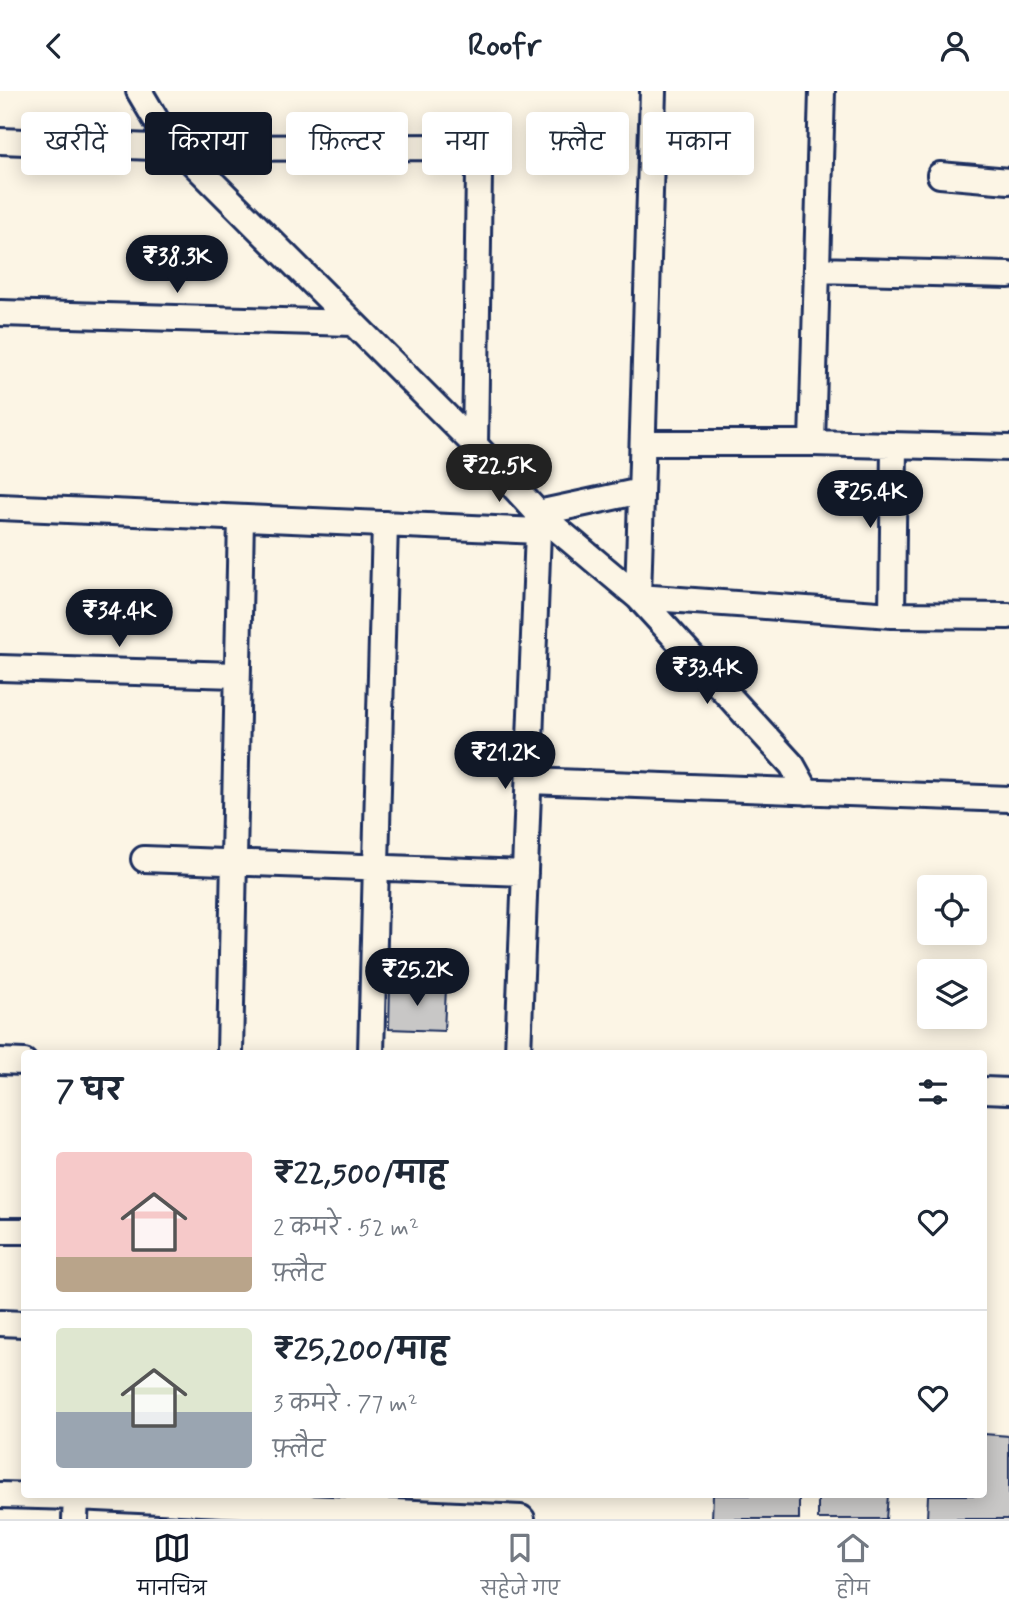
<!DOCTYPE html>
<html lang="hi">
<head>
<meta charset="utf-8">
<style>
  :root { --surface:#fff; --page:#f2f2f3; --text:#1f2937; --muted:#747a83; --line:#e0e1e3; --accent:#111827 }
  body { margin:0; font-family:Mynerve,"Playpen Sans Deva",sans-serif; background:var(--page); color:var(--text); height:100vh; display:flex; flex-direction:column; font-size:26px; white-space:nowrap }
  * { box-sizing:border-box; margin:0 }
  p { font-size:23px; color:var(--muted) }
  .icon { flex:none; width:38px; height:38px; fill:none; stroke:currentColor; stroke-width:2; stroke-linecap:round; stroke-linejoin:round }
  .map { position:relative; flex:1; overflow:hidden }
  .panel { position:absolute; left:21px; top:959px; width:966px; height:448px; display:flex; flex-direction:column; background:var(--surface); border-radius:7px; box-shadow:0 4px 18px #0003 }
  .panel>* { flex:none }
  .top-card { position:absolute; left:21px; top:21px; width:968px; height:63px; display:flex; gap:14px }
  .buttons { position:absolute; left:917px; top:784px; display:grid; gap:14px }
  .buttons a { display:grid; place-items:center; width:70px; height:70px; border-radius:7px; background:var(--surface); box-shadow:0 4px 18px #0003; font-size:35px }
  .price { position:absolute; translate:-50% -60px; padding:0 16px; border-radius:24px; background:var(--accent); color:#fff; font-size:23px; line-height:46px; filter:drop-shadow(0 2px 4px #0008) }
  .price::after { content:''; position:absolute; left:50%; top:42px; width:21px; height:16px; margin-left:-10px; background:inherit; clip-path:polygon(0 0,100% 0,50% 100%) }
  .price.selected { background:#222; color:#fff }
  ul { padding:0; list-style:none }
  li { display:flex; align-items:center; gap:21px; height:175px; padding:0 35px }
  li+li { border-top:2px solid var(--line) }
  li span { display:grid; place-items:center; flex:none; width:196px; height:140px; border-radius:7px; color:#555 }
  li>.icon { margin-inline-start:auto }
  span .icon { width:84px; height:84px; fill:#fffc; stroke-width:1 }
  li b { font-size:30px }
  h2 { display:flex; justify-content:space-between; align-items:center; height:84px; padding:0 35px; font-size:30px }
  .chip { padding:0 24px; border-radius:7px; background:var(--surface); box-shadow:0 4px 18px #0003; font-size:24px; line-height:63px }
  .chip.selected { background:var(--accent); color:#fff }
  header { display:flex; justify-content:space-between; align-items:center; height:91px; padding:0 35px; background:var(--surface); font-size:32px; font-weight:700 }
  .tabs { display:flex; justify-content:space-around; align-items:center; height:98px; border-top:2px solid var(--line); background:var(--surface); font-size:19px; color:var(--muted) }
  .tabs a { display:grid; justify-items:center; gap:4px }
  .tabs .selected { color:var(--accent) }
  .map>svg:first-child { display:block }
  .building { fill:#c8c7c6; stroke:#1b2f5e; stroke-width:2 }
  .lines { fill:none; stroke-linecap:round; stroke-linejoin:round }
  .minor-casing { stroke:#1b2f5e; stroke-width:30 }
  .minor { stroke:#fcf5e5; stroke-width:24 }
</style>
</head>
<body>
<header><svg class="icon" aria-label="back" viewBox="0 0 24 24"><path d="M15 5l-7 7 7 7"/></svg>Roofr<svg class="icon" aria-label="person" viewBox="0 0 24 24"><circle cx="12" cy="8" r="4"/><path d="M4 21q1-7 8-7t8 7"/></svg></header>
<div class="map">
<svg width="1009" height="1428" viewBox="0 0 1009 1428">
  <rect width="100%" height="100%" fill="#fcf5e5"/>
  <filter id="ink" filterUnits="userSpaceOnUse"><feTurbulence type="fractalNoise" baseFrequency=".0143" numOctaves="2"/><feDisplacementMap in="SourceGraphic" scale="14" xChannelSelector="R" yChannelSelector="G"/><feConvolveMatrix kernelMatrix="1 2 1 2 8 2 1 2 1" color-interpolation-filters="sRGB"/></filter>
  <g filter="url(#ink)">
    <!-- building -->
    <path class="building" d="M390 895 446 897 444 940 389 938Z
      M984 1343 1009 1345V1428H927L928 1404H984Z
      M713 1404H799V1428H712Z
      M818 1404H888L886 1428H818Z"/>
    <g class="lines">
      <!-- minor casing -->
      <g class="minor-casing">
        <path id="minor" d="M139 0 165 44 475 354 538 422 638 506 892 524 1009 525
          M653 0 638 506 792 674 807 701
          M0 50 179 57 467 56 479 81 475 354
          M940 84 1009 90
          M817 179 1009 184
          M0 222 353 232
          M643 352H812L1009 357
          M812 352 822 0
          M0 416 538 440V422L641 400
          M892 524 894 354
          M0 577 237 584
          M529 690 1009 708
          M144 768 525 782
          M230 962 241 427
          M371 962 385 433
          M518 962 538 440
          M0 970 24 971
          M984 999 1009 1000
          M0 1140H24
          M0 1232 24 1233
          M0 1404 76 1406 521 1427 522 1428
          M75 1428 76 1406"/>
      </g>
      <!-- minor -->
      <use href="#minor" class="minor"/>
    </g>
  </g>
</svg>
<div class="buttons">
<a><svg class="icon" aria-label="locate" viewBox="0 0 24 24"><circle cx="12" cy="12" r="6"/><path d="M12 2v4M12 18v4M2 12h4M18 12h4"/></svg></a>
<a><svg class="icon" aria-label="layers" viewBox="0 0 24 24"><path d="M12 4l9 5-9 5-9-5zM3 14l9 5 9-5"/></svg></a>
</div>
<b class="price" style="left:177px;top:204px">₹38.3K</b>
<b class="price selected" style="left:499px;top:413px">₹22.5K</b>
<b class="price" style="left:870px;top:439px">₹25.4K</b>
<b class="price" style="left:119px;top:558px">₹34.4K</b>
<b class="price" style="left:707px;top:615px">₹33.4K</b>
<b class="price" style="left:505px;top:700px">₹21.2K</b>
<b class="price" style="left:417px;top:917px">₹25.2K</b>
<div class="top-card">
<a class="chip">खरीदें</a>
<a class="chip selected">किराया</a>
<a class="chip">फ़िल्टर</a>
<a class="chip">नया</a>
<a class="chip">फ़्लैट</a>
<a class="chip">मकान</a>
</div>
<section class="panel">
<h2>7 घर<svg class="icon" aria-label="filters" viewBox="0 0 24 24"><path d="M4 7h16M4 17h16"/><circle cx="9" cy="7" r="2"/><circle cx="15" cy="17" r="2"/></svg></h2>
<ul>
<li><span style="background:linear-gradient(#f6c9c9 75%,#b9a48a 0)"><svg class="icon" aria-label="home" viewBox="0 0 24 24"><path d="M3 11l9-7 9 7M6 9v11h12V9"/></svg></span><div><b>₹22,500/माह</b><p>2 कमरे · 52 m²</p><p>फ़्लैट</p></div><svg class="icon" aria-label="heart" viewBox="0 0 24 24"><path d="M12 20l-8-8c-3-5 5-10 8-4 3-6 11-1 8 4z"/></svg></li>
<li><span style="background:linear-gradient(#dfe7d0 60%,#9aa5b1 0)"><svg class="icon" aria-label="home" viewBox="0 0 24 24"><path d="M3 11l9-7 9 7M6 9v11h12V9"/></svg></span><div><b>₹25,200/माह</b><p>3 कमरे · 77 m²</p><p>फ़्लैट</p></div><svg class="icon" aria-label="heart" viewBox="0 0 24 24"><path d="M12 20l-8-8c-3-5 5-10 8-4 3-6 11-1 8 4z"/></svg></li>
</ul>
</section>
</div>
<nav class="tabs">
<a class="selected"><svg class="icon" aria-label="map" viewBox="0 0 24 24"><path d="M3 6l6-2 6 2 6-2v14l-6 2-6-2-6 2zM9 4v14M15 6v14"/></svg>मानचित्र</a>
<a><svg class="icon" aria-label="saved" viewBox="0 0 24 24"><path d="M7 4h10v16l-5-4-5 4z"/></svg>सहेजे गए</a>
<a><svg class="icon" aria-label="home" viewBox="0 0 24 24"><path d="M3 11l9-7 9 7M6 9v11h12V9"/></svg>होम</a>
</nav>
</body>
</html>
